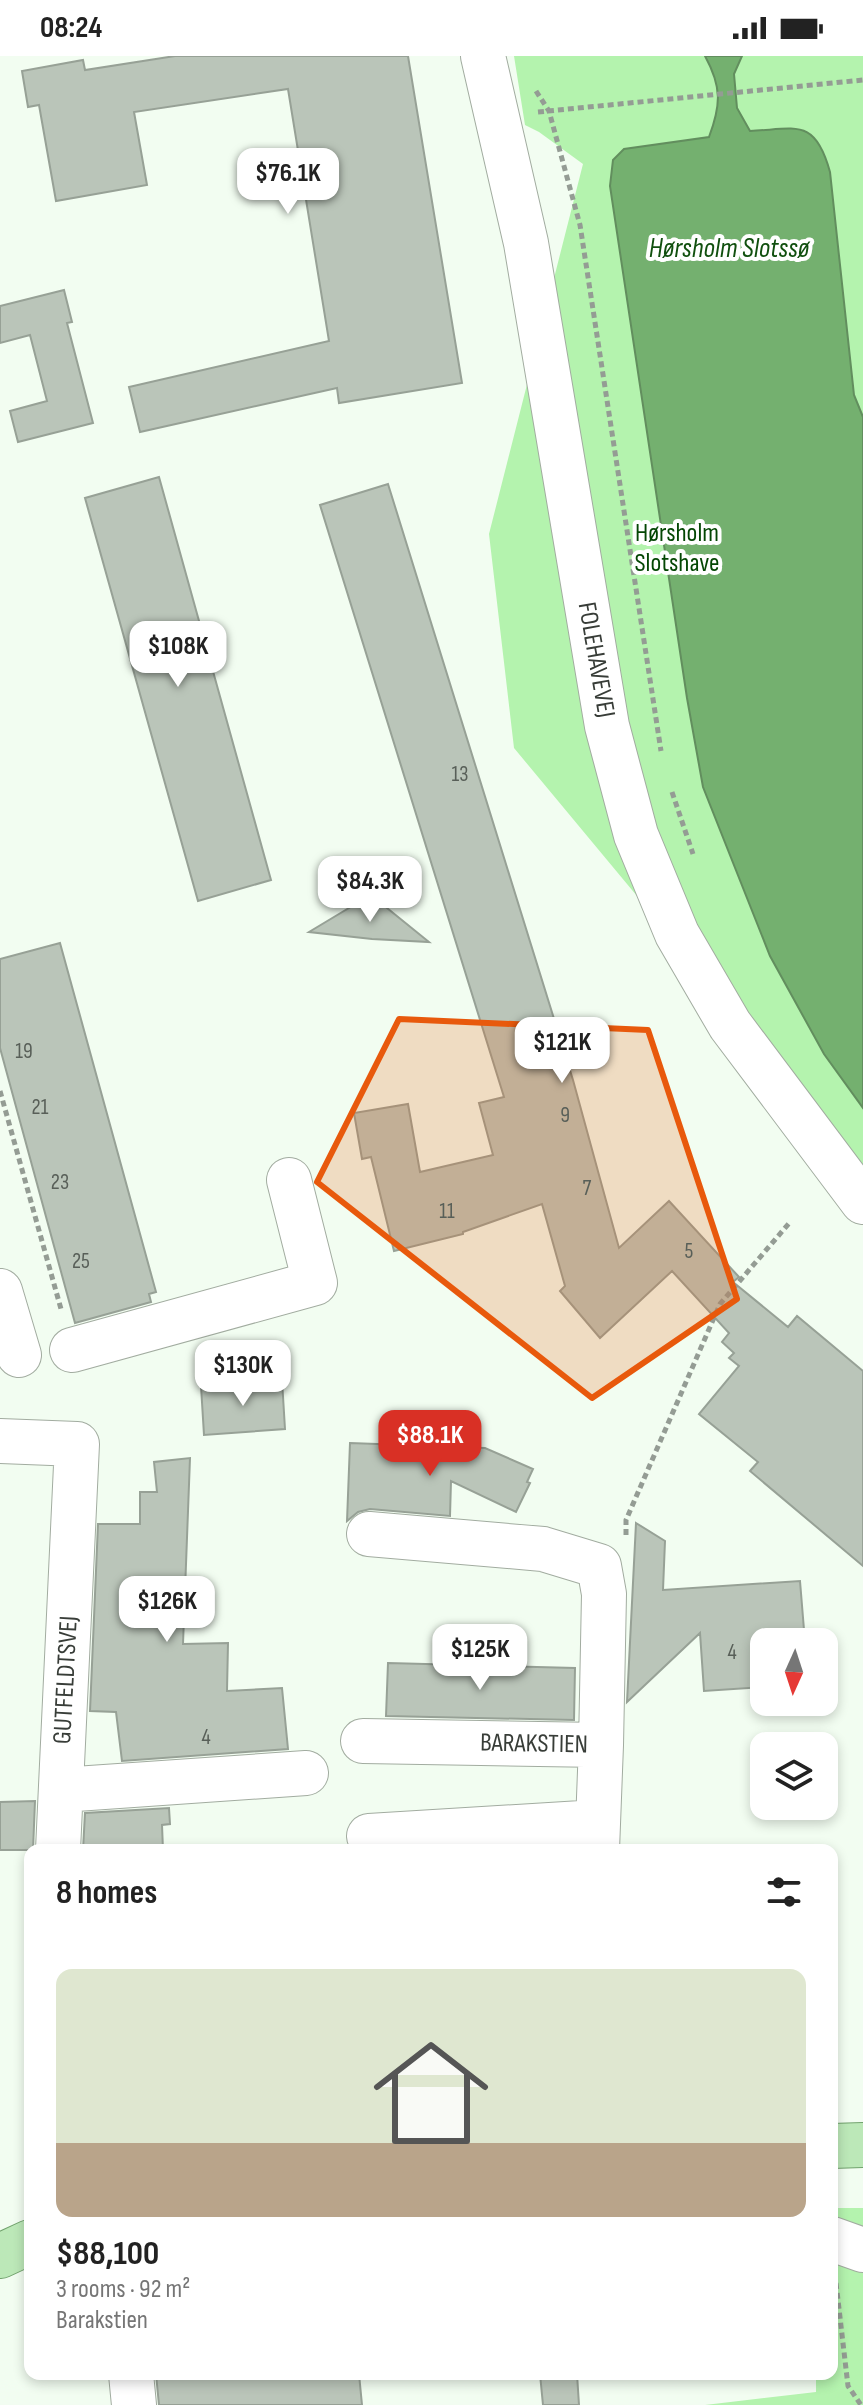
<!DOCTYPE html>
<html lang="en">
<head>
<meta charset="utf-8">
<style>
  :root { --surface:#fff; --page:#f6f6f6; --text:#222; --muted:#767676; --line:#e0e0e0; --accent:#d93025 }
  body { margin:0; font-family:"Sofia Sans Condensed",sans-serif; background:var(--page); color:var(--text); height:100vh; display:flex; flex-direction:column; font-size:30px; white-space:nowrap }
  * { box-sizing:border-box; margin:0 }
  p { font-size:26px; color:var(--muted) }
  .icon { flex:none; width:44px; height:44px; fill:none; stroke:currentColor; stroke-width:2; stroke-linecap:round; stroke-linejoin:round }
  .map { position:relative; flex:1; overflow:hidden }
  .panel { position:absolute; left:24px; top:1788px; width:814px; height:536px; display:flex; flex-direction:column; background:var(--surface); border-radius:16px; box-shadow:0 4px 12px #0003 }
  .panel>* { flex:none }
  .needle { width:52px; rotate:183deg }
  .tools { position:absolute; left:750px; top:1572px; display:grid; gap:16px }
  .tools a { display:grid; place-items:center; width:88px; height:88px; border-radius:16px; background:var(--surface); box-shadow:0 4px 12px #0003; font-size:40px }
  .price { position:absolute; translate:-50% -68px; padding:0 18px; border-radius:16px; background:#fff; color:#222; font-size:26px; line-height:52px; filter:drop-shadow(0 2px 4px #0008) }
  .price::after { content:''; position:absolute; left:50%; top:48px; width:24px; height:18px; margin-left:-12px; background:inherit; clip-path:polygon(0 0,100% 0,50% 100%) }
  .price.on { background:var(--accent); color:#fff }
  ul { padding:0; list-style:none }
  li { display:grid; align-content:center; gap:16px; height:424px; padding:0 32px }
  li+li { border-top:2px solid var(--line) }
  li span { display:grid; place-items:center; height:248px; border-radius:16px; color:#555 }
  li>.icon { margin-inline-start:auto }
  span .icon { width:144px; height:144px; fill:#fffc; stroke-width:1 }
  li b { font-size:34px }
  h2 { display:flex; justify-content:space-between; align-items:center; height:96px; padding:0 32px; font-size:34px }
  .status { display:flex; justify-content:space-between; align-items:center; height:56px; padding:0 40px; background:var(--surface); direction:ltr }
  .status svg { height:22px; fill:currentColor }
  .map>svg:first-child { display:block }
  .green { fill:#b4f3ae }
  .water { fill:#74b06f; stroke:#628e5e; stroke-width:2 }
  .building { fill:#bac5b9; stroke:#97a196; stroke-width:2 }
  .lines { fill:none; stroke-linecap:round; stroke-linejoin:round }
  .minor-casing { stroke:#a2aca0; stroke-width:46 }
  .major-casing { stroke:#71a26d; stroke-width:46 }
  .path { stroke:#949c94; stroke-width:5; stroke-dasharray:6 4; stroke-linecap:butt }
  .minor { stroke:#fff; stroke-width:44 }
  .major { stroke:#bce8b8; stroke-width:44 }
  .marked { fill:#e8590c; fill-opacity:0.2; stroke:#e8590c; stroke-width:6; stroke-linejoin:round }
  .labels { text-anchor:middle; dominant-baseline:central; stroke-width:8; stroke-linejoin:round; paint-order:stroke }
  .number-label { font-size:22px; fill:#585f58 }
  .park-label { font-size:26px; fill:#044704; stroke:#fff }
  .street-label { font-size:26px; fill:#383d38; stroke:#fff }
  .water-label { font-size:28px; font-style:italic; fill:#11500f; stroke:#fff }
</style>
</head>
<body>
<div class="status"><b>08:24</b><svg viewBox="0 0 49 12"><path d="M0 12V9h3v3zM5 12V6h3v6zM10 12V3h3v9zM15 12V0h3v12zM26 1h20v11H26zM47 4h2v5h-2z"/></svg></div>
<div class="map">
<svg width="863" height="2349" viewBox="0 0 863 2349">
  <rect width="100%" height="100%" fill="#f2fdf1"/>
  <!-- green -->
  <path class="green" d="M514 0H863V1112L514 692 489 478 583 108 539 76 525 69Z
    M832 2152H863V2349H705L816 2336V2318H832Z"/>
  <!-- water -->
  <path class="water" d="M705 0H742L734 18 737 52 750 75C796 73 815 61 830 116L854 339 863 361V1052L824 998 770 900 703 731 687 642 610 130 613 104 624 93 709 81C721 49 722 31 705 0Z"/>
  <!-- building -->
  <path class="building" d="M175 0H408L462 327 339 347 337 332 140 376 129 331 329 285 288 33 134 56 147 129 56 145 39 49 28 51 22 15 83 4 85 14Z
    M64 234 72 266 67 267 93 367 18 386 10 355 47 345 30 279 0 287V250Z
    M159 421 271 824 198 845 85 442Z
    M388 428 573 1024 619 1192 669 1145 739 1221 733 1226 788 1271 797 1260 863 1315V1510L750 1415 758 1406 699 1358 739 1310 729 1302 734 1297 722 1286 729 1277 672 1215 600 1282 560 1235 565 1230 542 1148 463 1176V1178L394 1195 371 1101 362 1103 354 1057 408 1048 420 1116 493 1099 479 1047 504 1041 320 449Z
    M359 846 382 848 429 886 372 883 309 876Z
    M60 887 156 1236 149 1238 151 1246 75 1267 0 992V903Z
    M282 1324 285 1373 204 1379 201 1330Z
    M350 1387 485 1392 533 1413 527 1426 530 1427 516 1456 451 1425 450 1460 370 1453 358 1456 347 1465Z
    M190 1402 183 1588 228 1587 227 1635 282 1632 288 1693 122 1705 116 1656 90 1655 98 1468H140V1436H157L154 1406Z
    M636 1467 665 1485 663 1534 800 1525 805 1586H764V1631L704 1635 700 1577 627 1646Z
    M388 1607 575 1612 574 1664 386 1660Z
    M35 1745 33 1794H0V1746Z
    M169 1752 170 1768 162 1769 163 1794H83L85 1757Z
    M156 2318H359L362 2349H159Z
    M540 2318H577L579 2349H543Z"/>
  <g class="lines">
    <!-- minor casing -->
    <g class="minor-casing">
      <path id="minor" d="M483 0 526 187 607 670 636 779 677 878 730 969 863 1146
        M0 1235 19 1299
        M72 1294 315 1227 289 1124
        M0 1385 77 1388 58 1794
        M369 1478 543 1493 599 1510 604 1538 601 1689
        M363 1685 601 1689 597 1794
        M61 1734 306 1717
        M369 1780 598 1766
        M832 2183 863 2194
        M131 2318 134 2349"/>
    </g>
    <!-- major casing -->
    <g class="major-casing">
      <path id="major" d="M832 2090 863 2089
        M0 2200 30 2186"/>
    </g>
    <!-- path -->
    <path class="path" d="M536 35 549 55 580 169 661 695
      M538 56 863 24
      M672 736 693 798
      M0 1035 61 1253
      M626 1479V1464L720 1248 791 1165
      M836 2227 848 2330 861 2349"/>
    <!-- minor -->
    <use href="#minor" class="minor"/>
    <!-- major -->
    <use href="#major" class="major"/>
  </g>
  <!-- marked area -->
  <path class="marked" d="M399 963 648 974 737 1243 592 1342 317 1126Z"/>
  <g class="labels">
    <!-- number labels -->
    <g class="number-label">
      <text x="460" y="718">13</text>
      <text x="24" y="995">19</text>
      <text x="40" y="1051">21</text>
      <text x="565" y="1059">9</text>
      <text x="60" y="1126">23</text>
      <text x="587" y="1132">7</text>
      <text x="447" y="1155">11</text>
      <text x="689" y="1195">5</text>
      <text x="81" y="1205">25</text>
      <text x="732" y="1596">4</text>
      <text x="206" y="1681">4</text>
    </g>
    <!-- park labels -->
    <g class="park-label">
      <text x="677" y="477">Hørsholm<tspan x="677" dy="30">Slotshave</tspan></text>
    </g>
    <!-- street labels -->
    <g class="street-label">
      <text transform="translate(596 604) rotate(80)">FOLEHAVEVEJ</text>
      <text transform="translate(66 1624) rotate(-87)">GUTFELDTSVEJ</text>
      <text transform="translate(534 1688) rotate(1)">BARAKSTIEN</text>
    </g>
    <!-- water labels -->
    <g class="water-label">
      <text x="729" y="192">Hørsholm Slotssø</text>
    </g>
  </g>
</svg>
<div class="tools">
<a><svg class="needle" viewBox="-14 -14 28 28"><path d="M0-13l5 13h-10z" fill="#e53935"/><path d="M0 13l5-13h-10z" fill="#767676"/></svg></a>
<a><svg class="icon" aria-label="layers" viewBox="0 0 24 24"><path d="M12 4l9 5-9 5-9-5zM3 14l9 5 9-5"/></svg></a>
</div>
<b class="price" style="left:288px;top:160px">$76.1K</b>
<b class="price" style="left:178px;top:633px">$108K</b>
<b class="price" style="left:370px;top:868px">$84.3K</b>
<b class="price" style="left:562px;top:1029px">$121K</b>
<b class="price" style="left:243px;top:1352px">$130K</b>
<b class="price on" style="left:430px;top:1422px">$88.1K</b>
<b class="price" style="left:167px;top:1588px">$126K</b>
<b class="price" style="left:480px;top:1636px">$125K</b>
<section class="panel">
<h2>8 homes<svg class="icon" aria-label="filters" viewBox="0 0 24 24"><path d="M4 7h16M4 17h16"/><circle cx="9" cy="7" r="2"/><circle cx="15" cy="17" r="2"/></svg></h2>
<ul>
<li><span style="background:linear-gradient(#dfe7d0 70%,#b9a48a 0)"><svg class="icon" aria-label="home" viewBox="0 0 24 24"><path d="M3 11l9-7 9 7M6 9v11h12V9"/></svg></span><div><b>$88,100</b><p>3 rooms · 92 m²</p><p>Barakstien</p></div></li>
</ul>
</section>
</div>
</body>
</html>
